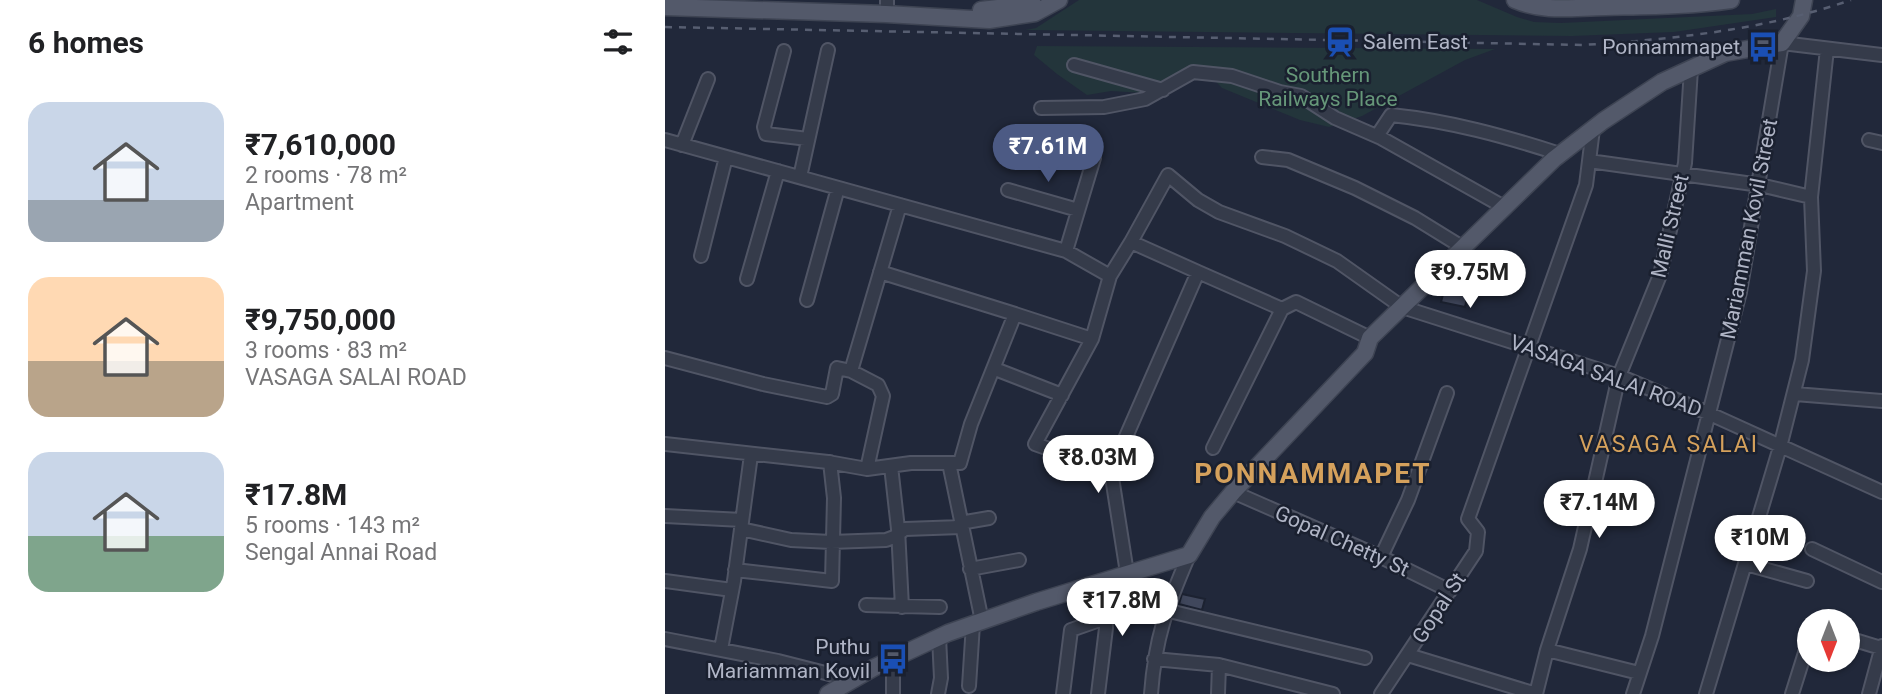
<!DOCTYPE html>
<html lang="en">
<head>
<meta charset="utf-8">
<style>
  :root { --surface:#fff; --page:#f2f2f2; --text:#202124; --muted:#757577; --accent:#4c5a84 }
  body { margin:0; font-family:Roboto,sans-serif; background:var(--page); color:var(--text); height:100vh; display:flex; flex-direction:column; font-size:26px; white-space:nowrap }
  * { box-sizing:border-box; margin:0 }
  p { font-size:23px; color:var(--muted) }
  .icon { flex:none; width:38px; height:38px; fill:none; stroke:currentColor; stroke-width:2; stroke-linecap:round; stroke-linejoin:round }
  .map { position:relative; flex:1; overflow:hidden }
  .sheet { display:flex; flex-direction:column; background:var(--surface); width:665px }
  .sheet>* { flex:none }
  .needle { width:46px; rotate:180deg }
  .tools { position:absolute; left:1132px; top:609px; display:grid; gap:14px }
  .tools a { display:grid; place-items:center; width:63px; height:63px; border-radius:50%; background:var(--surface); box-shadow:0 2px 5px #0004; font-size:35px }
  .price { position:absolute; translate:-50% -60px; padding:0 16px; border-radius:24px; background:#fff; color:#222; font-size:23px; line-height:46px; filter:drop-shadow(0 2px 4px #0008) }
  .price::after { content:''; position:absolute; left:50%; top:42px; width:21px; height:16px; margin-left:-10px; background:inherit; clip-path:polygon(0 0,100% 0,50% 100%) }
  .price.current { background:var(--accent); color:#fff }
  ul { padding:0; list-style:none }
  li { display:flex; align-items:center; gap:21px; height:175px; padding:0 28px }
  li span { display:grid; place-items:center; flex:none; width:196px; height:140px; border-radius:21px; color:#555 }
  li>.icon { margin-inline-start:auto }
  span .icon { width:84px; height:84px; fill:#fffc; stroke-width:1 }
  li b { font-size:30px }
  h2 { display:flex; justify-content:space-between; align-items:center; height:84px; padding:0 28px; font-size:30px }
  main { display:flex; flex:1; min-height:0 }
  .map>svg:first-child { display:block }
  .green { fill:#23353b }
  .building { fill:#40475c; stroke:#1c2231; stroke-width:2 }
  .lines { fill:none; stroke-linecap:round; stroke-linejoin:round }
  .minor-casing { stroke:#505565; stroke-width:16 }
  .major-casing { stroke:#3e4453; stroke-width:19 }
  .minor { stroke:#353b4a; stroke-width:12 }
  .major { stroke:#53596a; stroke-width:16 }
  .rail { stroke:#575e71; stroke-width:2.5; stroke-dasharray:7 7; stroke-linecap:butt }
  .labels { text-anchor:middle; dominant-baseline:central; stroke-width:5; stroke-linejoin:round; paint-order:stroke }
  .poi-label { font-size:21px; fill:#b0b5c6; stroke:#1a202f; text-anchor:end }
  .park-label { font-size:21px; fill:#669779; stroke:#1a202f }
  .street-label { font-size:21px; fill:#b0b5c6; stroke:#1a202f }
  .neighbourhood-label { font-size:23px; letter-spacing:2px; fill:#d5a15c; stroke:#1a202f }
  .district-label { font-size:28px; font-weight:bold; letter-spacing:2px; fill:#d5a15c; stroke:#1a202f }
</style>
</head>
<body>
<main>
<section class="sheet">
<h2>6 homes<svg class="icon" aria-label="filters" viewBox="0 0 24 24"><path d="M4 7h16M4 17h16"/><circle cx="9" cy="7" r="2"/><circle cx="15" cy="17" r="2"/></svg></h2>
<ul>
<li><span style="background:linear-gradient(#c9d6e8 70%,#9aa5b1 0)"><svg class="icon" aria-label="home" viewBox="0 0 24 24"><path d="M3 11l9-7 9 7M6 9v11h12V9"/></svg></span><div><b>₹7,610,000</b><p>2 rooms · 78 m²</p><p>Apartment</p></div></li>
<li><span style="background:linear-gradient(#ffd9b3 60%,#b9a48a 0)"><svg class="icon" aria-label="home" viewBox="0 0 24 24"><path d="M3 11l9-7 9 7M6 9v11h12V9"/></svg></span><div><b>₹9,750,000</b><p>3 rooms · 83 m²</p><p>VASAGA SALAI ROAD</p></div></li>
<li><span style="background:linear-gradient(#c9d6e8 60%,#7fa58c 0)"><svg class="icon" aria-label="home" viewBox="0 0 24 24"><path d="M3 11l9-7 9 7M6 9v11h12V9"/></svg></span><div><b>₹17.8M</b><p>5 rooms · 143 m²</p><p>Sengal Annai Road</p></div></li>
</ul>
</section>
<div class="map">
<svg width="1217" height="694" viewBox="0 0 1217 694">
  <rect width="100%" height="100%" fill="#21283a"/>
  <!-- green -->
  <path class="green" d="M414 0H812L852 17 869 22 896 23 1087 14 1111 9V17L1009 32 907 36 360 30 371 28Z
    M372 46 830 49 800 60 697 116 664 127 635 120 557 88 540 70 479 93 446 91 422 95 392 74 369 55Z"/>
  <!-- building -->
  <path class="building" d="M781 283 804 289 800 307 776 302Z
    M517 594 540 599 537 610 514 604Z"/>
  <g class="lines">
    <!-- minor casing -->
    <g class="minor-casing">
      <path id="minor" d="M222 5V0
        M119 51 99 127 101 134 143 139
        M409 65 498 90
        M376 108 439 107 480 99 528 72 567 76 615 92 636 96 670 118 716 138 839 207
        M712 136 726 115C785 121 839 136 895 154
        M0 140 401 251 445 276 466 242 533 272
        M1204 140 1217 143
        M17 145 43 79
        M597 157 623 160 690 188 750 218 797 247
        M924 161 1095 185 1146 197
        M135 177 163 50
        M343 190 413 210
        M466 242 503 175 533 200 554 212 620 236 672 261 737 307 954 376 1045 414 1217 492
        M401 251 429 158
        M36 256 61 157
        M445 276 427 339 370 444 446 471 462 573
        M82 279 113 171
        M142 300 173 188
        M350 314 427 339
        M0 358 98 384 162 397 167 394 172 368 186 371
        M330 369 397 395
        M1130 394 1217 401
        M0 444 163 462 202 469 246 463H295L306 424 350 314 215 272
        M548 448 617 309 631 302 705 338
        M284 463 317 621
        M226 466 233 529 237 607
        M202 469 218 396 213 385 186 371 235 205
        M446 471 533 272 617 309
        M568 492 716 557 785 591
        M0 516 77 520
        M295 523 324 518
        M76 529 126 540 166 542 221 540 229 537 240 529 296 527
        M1147 549 1217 582
        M716 557 743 500 782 393
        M1081 564 1142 581
        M305 569 354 560
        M70 570 167 581 169 498 165 462
        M0 581 67 590
        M201 605 275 607
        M500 610 700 658
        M1183 638 1216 648
        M0 639 113 661 188 680
        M56 649 69 581 86 455
        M882 650 974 673
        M743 655 871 694
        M228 659V694
        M489 659 554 665 668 694
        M304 686 308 624
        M273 694 276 678 274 637
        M398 694 406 630 440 618
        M433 694 441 628 439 581
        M486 694C490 638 502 606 524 555
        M553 694 554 665
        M716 694 811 551 813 532 803 519 921 185 928 129
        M871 694 882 650 915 549 954 376 995 275 1020 163 1026 69
        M968 694 987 636 1075 292 1117 43 1217 55
        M1041 694 1115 447 1137 360 1149 271 1146 197 1162 49
        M1127 694 1144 640
        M1204 694 1217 646"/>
    </g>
    <!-- major casing -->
    <g class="major-casing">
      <path id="major" d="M850 0C880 13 910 7 941 7 983 6 1025 6 1066 0
        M0 7 221 14 324 20 370 13 394 0
        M316 10 349 6 367 0
        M163 694 210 667 283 633 371 602 524 555 547 517 568 492 700 353 705 338 889 159 938 121 997 82 1060 53 1117 43 1136 16 1139 0"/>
    </g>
    <!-- minor -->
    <use href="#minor" class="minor"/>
    <!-- major -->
    <use href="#major" class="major"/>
    <!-- rail -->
    <path class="rail" d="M0 27 918 45C1009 39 1099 30 1186 0"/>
  </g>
  <!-- icons -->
  <defs>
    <g id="station-bare" transform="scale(2.415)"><path d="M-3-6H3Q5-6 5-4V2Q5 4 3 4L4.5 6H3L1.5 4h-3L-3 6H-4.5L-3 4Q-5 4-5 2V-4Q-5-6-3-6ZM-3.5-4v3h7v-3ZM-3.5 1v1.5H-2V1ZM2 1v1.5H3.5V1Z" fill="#1a4fb4" stroke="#1a202f" stroke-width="2.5" paint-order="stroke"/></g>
    <g id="bus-bare" transform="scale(2.415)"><path d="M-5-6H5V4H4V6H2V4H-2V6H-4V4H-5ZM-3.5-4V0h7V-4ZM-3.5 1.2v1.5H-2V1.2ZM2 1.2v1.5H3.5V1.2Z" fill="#1a4fb4" stroke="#1a202f" stroke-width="2.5" paint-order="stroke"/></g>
  </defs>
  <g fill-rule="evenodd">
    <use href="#station-bare" x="675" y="42"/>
    <use href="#bus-bare" x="1098" y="47"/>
    <use href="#bus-bare" x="228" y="659"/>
  </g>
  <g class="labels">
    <!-- poi labels -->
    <g class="poi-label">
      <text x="698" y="42" text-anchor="start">Salem East</text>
      <text x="1075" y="47">Ponnammapet</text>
      <text x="205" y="647">Puthu<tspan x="205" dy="24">Mariamman Kovil</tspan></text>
    </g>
    <!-- park labels -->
    <g class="park-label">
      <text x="663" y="75">Southern<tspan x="663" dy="24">Railways Place</tspan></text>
    </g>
    <!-- street labels -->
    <g class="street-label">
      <text transform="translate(1005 226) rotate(-77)">Malli Street</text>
      <text transform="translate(1084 229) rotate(-79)">Mariamman Kovil Street</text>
      <text transform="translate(941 376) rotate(20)">VASAGA SALAI ROAD</text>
      <text transform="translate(677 541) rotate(24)">Gopal Chetty St</text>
      <text transform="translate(774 608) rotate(-57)">Gopal St</text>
    </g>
    <!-- neighbourhood labels -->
    <g class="neighbourhood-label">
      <text x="1004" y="444">VASAGA SALAI</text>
    </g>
    <!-- district labels -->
    <g class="district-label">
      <text x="648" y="473">PONNAMMAPET</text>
    </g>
  </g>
</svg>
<div class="tools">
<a><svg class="needle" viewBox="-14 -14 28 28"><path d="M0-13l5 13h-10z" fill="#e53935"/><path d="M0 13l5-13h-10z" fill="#757577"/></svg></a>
</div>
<b class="price current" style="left:383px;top:184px">₹7.61M</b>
<b class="price" style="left:805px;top:310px">₹9.75M</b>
<b class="price" style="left:433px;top:495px">₹8.03M</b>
<b class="price" style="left:934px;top:540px">₹7.14M</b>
<b class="price" style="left:1095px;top:575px">₹10M</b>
<b class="price" style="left:457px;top:638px">₹17.8M</b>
</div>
</main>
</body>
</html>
